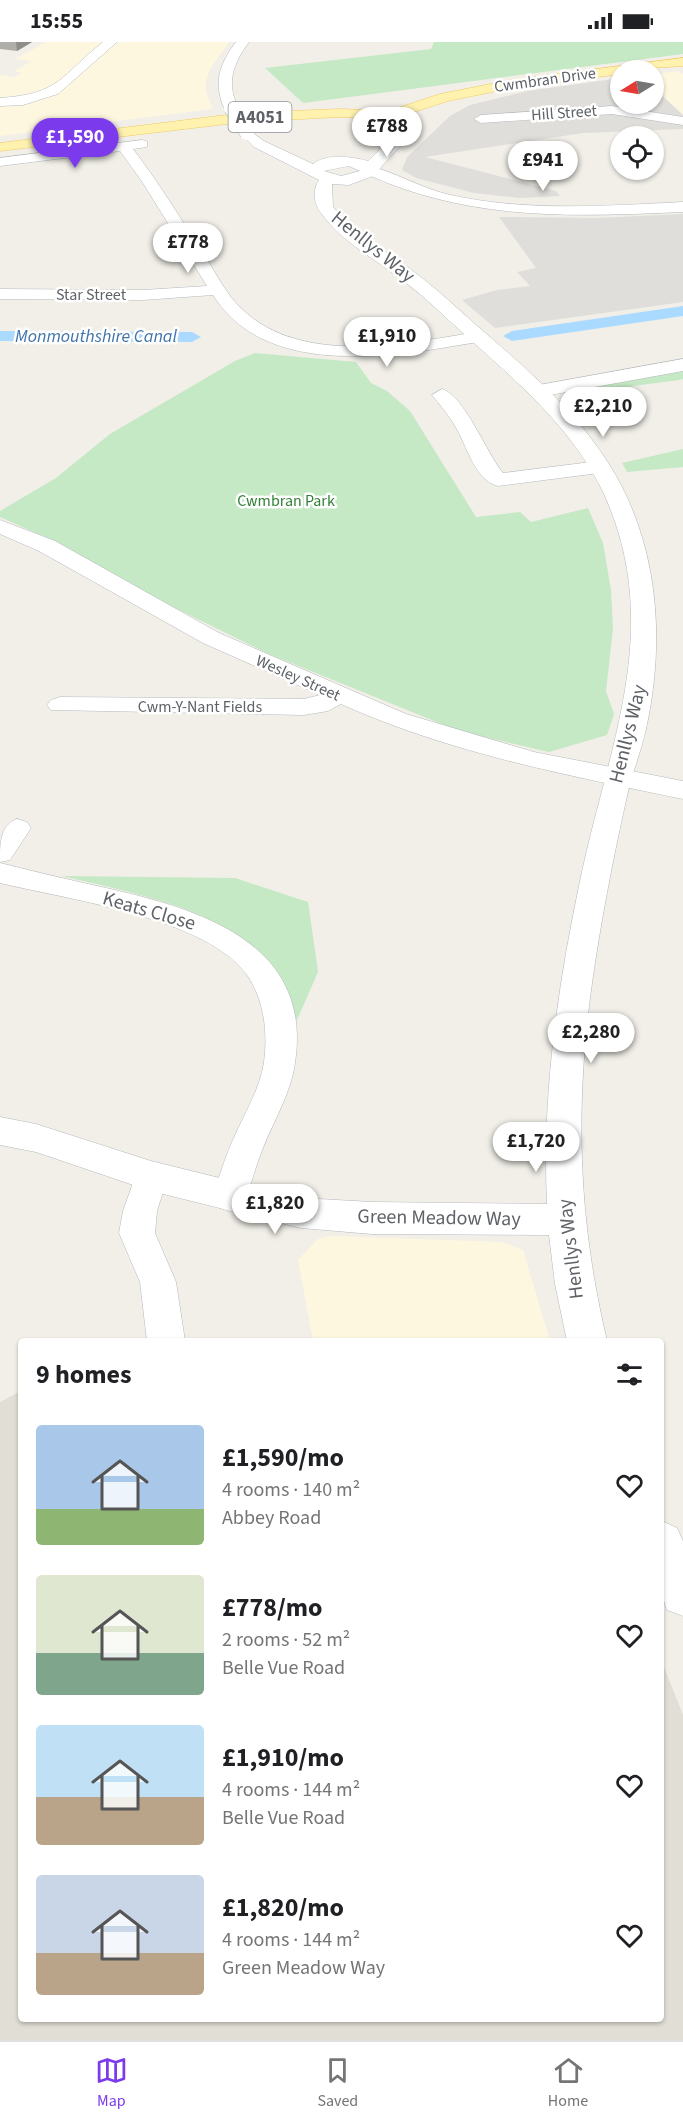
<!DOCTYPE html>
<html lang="en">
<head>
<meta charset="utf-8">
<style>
  :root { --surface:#fff; --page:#f6f6f6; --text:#202124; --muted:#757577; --line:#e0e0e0; --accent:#7c3aed }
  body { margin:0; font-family:"Source Sans 3",sans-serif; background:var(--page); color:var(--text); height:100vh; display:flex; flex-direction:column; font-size:22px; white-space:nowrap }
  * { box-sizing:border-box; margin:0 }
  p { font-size:20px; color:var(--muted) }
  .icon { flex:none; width:33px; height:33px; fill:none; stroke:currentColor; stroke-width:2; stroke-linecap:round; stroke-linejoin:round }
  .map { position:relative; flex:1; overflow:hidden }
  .drawer { position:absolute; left:18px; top:1296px; width:646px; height:684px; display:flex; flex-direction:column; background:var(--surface); border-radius:6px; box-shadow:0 2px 4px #0004 }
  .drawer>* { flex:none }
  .needle { width:39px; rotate:259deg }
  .tools { position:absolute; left:610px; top:18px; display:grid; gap:12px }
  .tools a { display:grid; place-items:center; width:54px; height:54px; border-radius:50%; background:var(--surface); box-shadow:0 2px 4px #0004; font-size:30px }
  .price { position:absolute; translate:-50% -51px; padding:0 14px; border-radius:21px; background:#fff; color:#222; font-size:20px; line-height:39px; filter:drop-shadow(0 2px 3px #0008) }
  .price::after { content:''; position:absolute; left:50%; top:36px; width:18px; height:14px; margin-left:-9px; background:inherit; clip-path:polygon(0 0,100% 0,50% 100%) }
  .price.current { background:var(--accent); color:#fff }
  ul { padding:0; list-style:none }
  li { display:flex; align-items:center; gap:18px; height:150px; padding:0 18px }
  li span { display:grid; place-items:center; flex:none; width:168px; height:120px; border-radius:6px; color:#555 }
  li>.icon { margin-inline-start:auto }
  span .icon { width:72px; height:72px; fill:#fffc; stroke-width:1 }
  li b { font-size:26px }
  h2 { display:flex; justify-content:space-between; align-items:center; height:72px; padding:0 18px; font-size:26px }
  .status { display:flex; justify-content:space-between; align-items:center; height:42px; padding:0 30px; background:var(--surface); direction:ltr }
  .status svg { height:16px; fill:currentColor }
  .tabs { display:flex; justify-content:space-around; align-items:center; height:84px; border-top:2px solid var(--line); background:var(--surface); font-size:16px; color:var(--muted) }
  .tabs a { display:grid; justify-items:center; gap:3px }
  .tabs .current { color:var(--accent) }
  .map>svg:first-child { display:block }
  .commercial { fill:#fef7e0 }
  .industrial { fill:#e0deda }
  .education { fill:#e1ded6 }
  .green { fill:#c5e8c5 }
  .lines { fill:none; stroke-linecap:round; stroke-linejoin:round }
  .canal { fill:#aadaff; fill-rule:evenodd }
  .minor-casing { stroke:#b5b8bc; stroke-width:1 }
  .tertiary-casing { stroke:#b5b8bc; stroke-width:1 }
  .primary-casing { stroke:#f2c960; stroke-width:1 }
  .minor { fill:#fff; fill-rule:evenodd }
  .tertiary { fill:#fff; fill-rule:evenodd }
  .primary { fill:#fff2af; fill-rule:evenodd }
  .tertiary-bridge-casing { stroke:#b5b8bc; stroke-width:15; stroke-linecap:butt }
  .tertiary-bridge { stroke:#fff; stroke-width:14 }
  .wall { fill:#afaea9 }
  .shaded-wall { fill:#8f8d8a }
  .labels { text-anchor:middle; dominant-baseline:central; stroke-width:5; stroke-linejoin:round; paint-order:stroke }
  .far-street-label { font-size:16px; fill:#5f6368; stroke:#fff }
  .far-park-label { font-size:16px; fill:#348238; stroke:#fff }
  .shield { fill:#fff; stroke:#8f9295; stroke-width:1.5 }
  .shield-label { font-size:18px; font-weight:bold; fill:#5f6368 }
  .far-water-label { font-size:18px; font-style:italic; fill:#4174aa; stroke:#fff }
  .street-label { font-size:20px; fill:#5f6368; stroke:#fff }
</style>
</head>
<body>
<div class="status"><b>15:55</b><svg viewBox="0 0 49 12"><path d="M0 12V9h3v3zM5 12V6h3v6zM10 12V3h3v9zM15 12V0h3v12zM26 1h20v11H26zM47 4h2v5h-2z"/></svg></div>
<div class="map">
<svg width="683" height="1998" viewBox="0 0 683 1998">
  <rect width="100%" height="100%" fill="#f1efe8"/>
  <!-- commercial -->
  <path class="commercial" d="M46 0H229L210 27 206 39V50L213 67 0 94V33L15 35 22 31 14 29 32 19 15 17Z
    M678 29 683 32V73L654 46V32Z
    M330 1194 502 1200 523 1208 550 1299H313L298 1218 318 1197Z"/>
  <!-- industrial -->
  <path class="industrial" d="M621 36V62H654V46L683 73V87L583 91 425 115 556 149 560 154 520 156 474 151 416 136 402 128 407 115 450 74 470 63 527 49Z
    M683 172V260L495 286 462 258 497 248 530 244 517 230 536 226 499 175 596 176Z"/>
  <!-- education -->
  <path class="education" d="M21 1349V1977H662V1620L683 1673V1998H0V1360Z"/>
  <!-- green -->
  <path class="green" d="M434 0H683V12L303 61 265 26 431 7Z
    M255 311 356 320 371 341 387 349 410 369 476 475 520 470 531 480 588 466 603 501 611 548 613 587 606 649 614 672 607 693 549 710 459 689 269 612 165 561 56 500 0 475V469L56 436 110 392 235 319Z
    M683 329V337L679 338 633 344 613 353 574 358 569 353V350Z
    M683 407V425L627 430 622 421Z
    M62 834 235 836 308 860 318 930 294 985C285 965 278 941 266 922 234 868 119 848 62 834Z"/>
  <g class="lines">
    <!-- canal -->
    <path class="canal" d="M683 264V274L512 299 503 294 512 289Z
      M0 289 192 290 201 295 192 300 0 299Z"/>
    <!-- minor casing -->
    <g class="minor-casing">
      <path id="minor" d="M103 0H117L58 52 23 63 0 64V56C61 52 60 34 103 0Z
        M612 64 683 75V83L612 72 481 81 474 77 481 73Z
        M142 98 147 99V105L133 107C158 140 180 175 202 210 213 226 222 245 235 260 294 326 401 302 478 290L487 295 478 300C395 314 266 338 213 253L143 258 0 257V247L143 248 207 244 143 141 120 109 0 124V116Z
        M369 124C395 130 419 145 446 152 523 170 604 164 683 160V170C570 175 469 179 364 131L362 128Z
        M683 317V329L539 355 530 349 539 343Z
        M442 347C464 353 487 412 503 431L599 419 606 421 609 425 606 429 599 431 498 444C474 438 467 403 455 384 449 373 440 363 432 353Z
        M0 478 55 499 219 591 406 672 534 710 683 739V757C566 733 450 711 341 662L328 669 304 673 51 668 47 663 51 658 60 655 304 657 320 653 203 601 39 509 0 492Z
        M17 777 27 780 31 786 10 818 0 820C0 802 0 783 17 777Z
        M0 821C32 829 65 837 97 844 192 865 314 897 295 1021 291 1051 274 1078 263 1106 255 1125 251 1146 241 1165L229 1169 217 1165 212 1155C219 1137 224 1118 232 1100 243 1074 260 1048 264 1020 268 990 264 957 247 933 207 876 66 857 0 841Z
        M151 1120 163 1124 168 1134 157 1169 155 1191 176 1240 185 1299H147L140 1240 119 1191 123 1169 139 1124Z"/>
    </g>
    <!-- tertiary casing -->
    <g class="tertiary-casing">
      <path id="tertiary" d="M236 0H249C233 22 226 40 238 66L231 70 224 66C213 40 220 21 236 0Z
        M412 79 419 83 373 134 349 143 332 142 333 165C356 194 390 211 418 233 438 248 457 266 476 283 528 328 580 372 615 432 659 509 665 601 646 687 641 710 632 731 627 754 612 821 599 888 590 956 575 1076 579 1181 607 1299H567L555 1242 549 1193 372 1192 301 1186 151 1149 36 1110 0 1103V1075L36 1082 151 1119 301 1156 372 1160 547 1162C542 1055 557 949 579 844 606 709 666 589 604 452 573 386 516 339 463 291 444 274 426 256 406 241 378 218 342 201 321 171 314 162 312 148 319 138L254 105 240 91 247 87 264 99 313 122C327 111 352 115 368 119L407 80ZM349 124 360 129 341 134 324 129Z
        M662 1479 677 1486 683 1499V1574L667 1568 662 1553Z"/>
    </g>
    <!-- primary casing -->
    <g class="primary-casing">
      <path id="primary" d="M683 16V24L621 28V32L511 46 448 59 392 77 340 75 243 80 0 109V101L243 71 340 67 389 69 440 52 511 38Z"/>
    </g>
    <!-- minor -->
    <use href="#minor" class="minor"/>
    <!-- tertiary -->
    <use href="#tertiary" class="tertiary"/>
    <!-- primary -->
    <use href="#primary" class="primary"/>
    <!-- tertiary-bridge casing -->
    <g class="tertiary-bridge-casing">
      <path id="tertiary-bridge" d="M231 66 247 91"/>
    </g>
    <!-- tertiary-bridge -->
    <use href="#tertiary-bridge" class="tertiary-bridge"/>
  </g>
  <!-- wall -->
  <path class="wall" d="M0 0H32L17 9 0 7Z"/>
  <!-- shaded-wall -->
  <path class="shaded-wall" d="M16 0H32L17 9Z"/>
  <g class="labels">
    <!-- far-street labels -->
    <g class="far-street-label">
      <text transform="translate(545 38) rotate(-8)">Cwmbran Drive</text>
      <text transform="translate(564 71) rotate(-4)">Hill Street</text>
      <text x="91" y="253">Star Street</text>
      <text transform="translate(298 636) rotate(24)">Wesley Street</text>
      <text x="200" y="665">Cwm-Y-Nant Fields</text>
    </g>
    <!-- far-park labels -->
    <g class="far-park-label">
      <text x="286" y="459">Cwmbran Park</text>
    </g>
    <!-- shield labels -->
    <rect class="shield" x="228.5" y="60" width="63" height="30" rx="4.5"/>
    <g class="shield-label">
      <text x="260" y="75">A4051</text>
    </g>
    <!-- far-water labels -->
    <g class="far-water-label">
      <text x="96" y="294">Monmouthshire Canal</text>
    </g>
    <!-- street labels -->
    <g class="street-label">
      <text transform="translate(373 205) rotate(39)">Henllys Way</text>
      <text transform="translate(628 692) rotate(-76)">Henllys Way</text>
      <text transform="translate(149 869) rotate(16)">Keats Close</text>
      <text transform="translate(439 1176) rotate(1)">Green Meadow Way</text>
      <text transform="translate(571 1207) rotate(-97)">Henllys Way</text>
    </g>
  </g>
</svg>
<div class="tools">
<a><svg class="needle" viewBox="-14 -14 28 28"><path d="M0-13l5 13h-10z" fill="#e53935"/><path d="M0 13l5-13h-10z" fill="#757577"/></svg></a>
<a><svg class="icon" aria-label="locate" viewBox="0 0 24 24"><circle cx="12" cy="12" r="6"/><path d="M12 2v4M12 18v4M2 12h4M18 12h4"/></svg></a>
</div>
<b class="price" style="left:387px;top:116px">£788</b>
<b class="price current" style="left:75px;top:127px">£1,590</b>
<b class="price" style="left:543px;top:150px">£941</b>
<b class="price" style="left:188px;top:232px">£778</b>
<b class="price" style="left:387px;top:326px">£1,910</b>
<b class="price" style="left:603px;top:396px">£2,210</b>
<b class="price" style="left:591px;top:1022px">£2,280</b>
<b class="price" style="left:536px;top:1131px">£1,720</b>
<b class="price" style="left:275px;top:1193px">£1,820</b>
<section class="drawer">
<h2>9 homes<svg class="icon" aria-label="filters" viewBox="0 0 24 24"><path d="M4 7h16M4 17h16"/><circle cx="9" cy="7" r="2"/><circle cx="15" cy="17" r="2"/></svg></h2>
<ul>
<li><span style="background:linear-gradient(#a9c7e8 70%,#8fb573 0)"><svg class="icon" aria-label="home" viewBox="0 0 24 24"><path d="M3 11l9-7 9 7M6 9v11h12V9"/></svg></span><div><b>£1,590/mo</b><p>4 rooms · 140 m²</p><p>Abbey Road</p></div><svg class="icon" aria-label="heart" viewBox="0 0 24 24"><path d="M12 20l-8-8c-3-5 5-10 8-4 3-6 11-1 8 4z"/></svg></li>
<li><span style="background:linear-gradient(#dfe7d0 65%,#7fa58c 0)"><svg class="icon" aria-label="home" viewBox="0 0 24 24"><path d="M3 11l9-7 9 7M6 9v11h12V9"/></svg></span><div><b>£778/mo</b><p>2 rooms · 52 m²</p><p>Belle Vue Road</p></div><svg class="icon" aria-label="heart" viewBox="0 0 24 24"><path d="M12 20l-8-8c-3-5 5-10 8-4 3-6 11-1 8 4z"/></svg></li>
<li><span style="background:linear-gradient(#bfe0f5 60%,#b9a48a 0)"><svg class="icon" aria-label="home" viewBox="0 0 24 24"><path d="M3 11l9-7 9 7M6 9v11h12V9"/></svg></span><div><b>£1,910/mo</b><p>4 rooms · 144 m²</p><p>Belle Vue Road</p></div><svg class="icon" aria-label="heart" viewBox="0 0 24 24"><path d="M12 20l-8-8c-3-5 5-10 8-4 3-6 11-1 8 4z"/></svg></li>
<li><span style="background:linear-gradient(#c9d6e8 65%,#b9a48a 0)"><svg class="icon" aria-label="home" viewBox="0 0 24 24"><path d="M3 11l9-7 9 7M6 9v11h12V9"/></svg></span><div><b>£1,820/mo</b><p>4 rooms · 144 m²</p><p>Green Meadow Way</p></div><svg class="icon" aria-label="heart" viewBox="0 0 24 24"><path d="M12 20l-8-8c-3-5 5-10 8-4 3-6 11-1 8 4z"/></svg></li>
</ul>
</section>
</div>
<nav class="tabs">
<a class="current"><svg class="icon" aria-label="map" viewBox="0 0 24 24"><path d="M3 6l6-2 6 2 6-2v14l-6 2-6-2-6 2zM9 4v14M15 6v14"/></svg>Map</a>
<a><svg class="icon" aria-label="saved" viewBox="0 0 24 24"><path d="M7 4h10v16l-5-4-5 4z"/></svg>Saved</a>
<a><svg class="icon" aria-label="home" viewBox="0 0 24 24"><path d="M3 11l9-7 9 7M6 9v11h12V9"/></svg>Home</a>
</nav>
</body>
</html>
